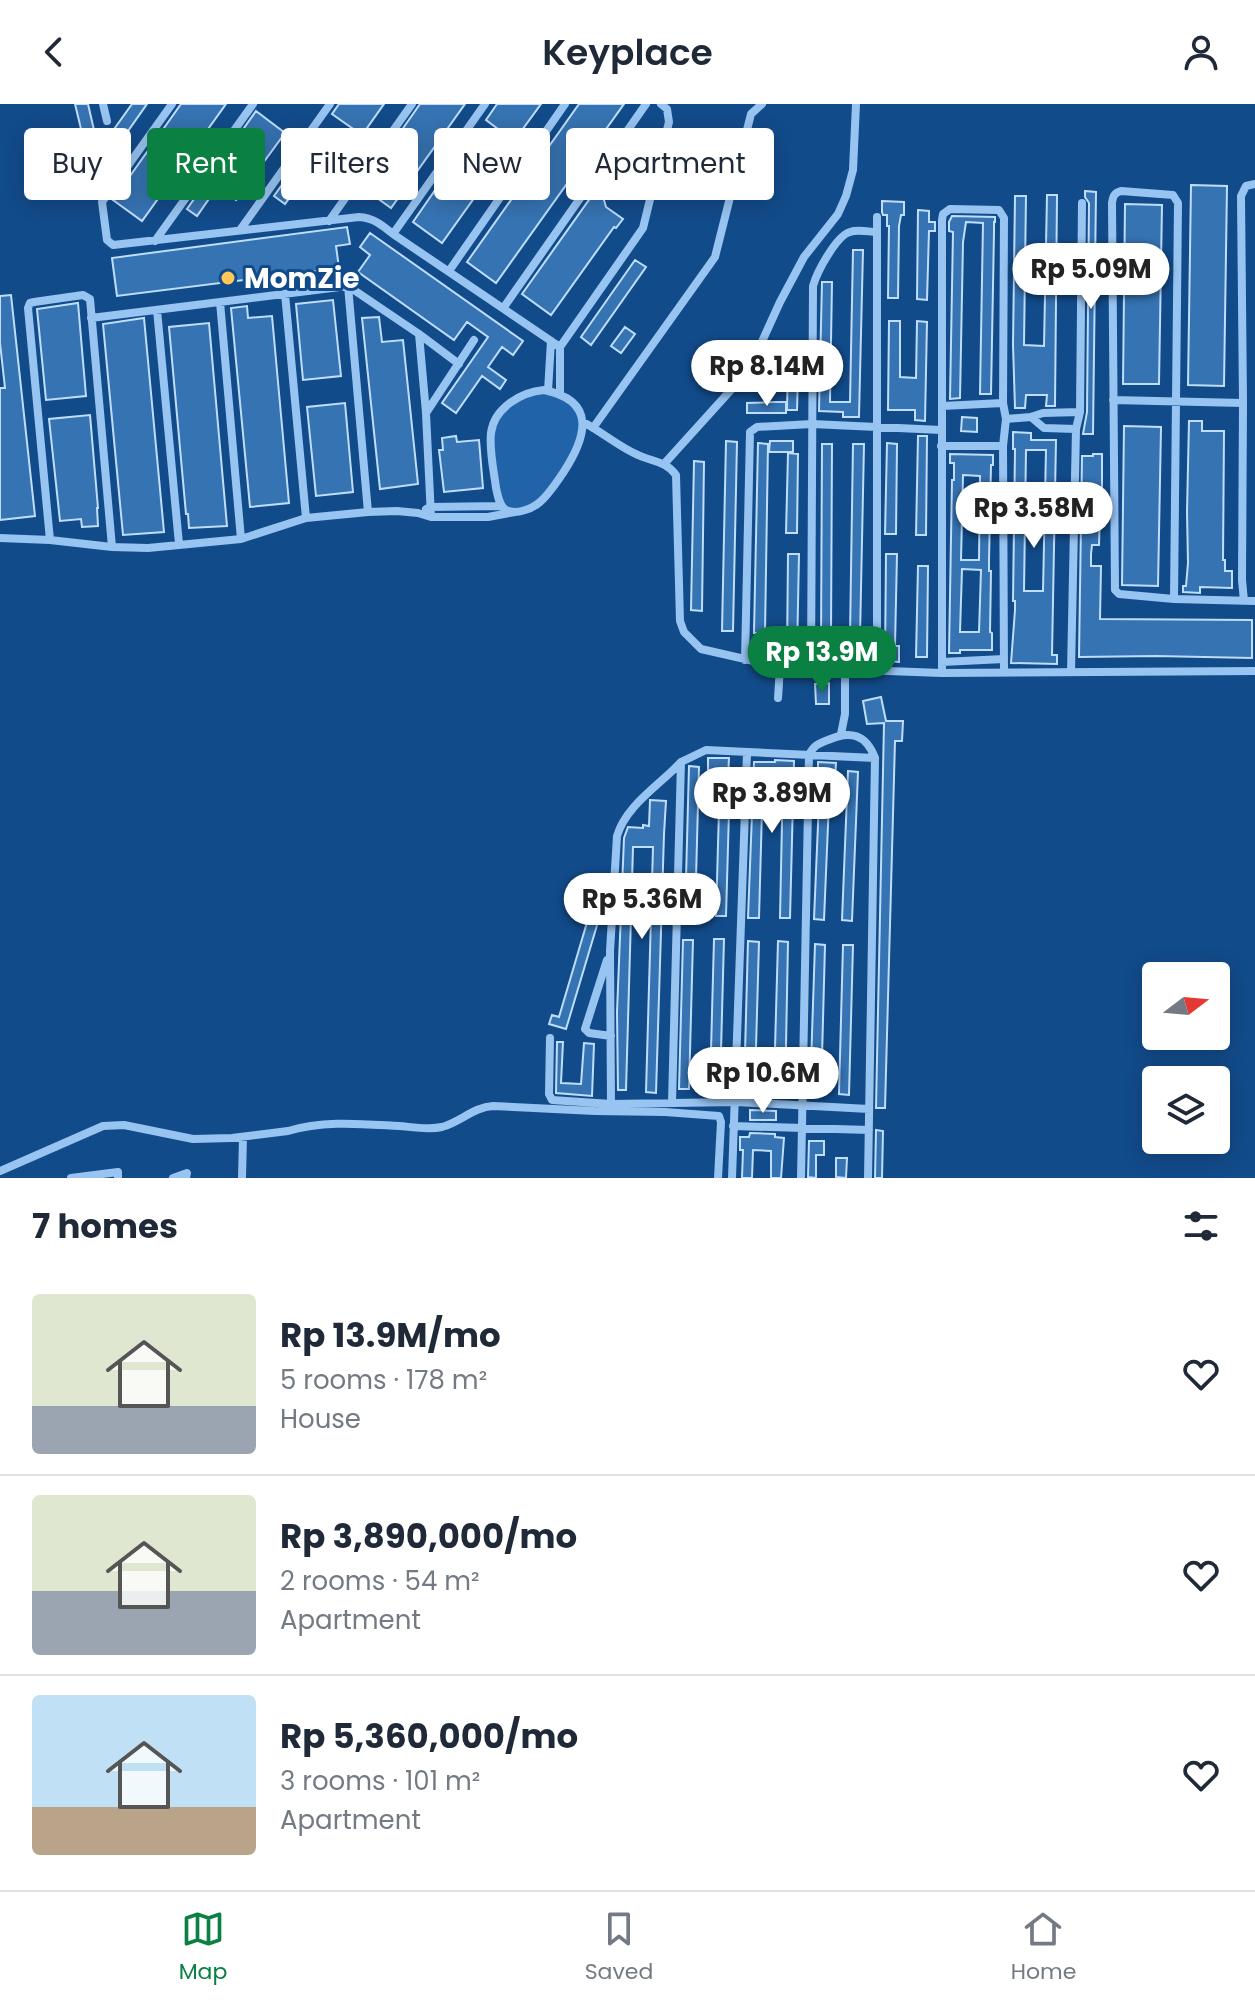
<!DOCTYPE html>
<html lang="en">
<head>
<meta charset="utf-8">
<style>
  :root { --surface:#fff; --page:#f6f6f7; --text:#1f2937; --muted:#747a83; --line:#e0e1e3; --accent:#0b8043 }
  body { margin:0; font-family:Poppins,sans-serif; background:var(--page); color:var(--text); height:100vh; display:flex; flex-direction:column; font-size:30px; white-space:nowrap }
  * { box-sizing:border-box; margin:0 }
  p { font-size:26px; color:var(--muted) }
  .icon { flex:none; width:44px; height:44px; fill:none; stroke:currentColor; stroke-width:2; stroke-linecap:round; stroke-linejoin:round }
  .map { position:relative; height:1074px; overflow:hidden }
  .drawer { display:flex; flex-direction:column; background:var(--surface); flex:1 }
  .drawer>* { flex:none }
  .guide { position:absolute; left:24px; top:24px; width:800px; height:72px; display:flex; gap:16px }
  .needle { width:52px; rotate:74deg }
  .buttons { position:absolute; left:1142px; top:858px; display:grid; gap:16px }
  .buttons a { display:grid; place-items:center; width:88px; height:88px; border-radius:8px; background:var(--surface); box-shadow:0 4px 20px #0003; font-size:40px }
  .price { position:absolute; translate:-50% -68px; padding:0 18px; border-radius:28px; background:#fff; color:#222; font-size:26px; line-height:52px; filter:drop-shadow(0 2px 4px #0008) }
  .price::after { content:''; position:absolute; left:50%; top:48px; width:24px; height:18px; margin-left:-12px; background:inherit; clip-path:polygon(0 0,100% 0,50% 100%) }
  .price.active { background:var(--accent); color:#fff }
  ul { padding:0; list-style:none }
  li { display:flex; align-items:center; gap:24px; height:200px; padding:0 32px }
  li+li { border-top:2px solid var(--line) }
  li span { display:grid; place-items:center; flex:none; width:224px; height:160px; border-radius:8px; color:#555 }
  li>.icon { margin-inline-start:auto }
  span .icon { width:96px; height:96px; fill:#fffc; stroke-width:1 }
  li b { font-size:34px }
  h2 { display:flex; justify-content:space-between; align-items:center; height:96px; padding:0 32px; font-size:34px }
  .tag { padding:0 28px; border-radius:8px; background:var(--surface); box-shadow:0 4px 20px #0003; font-size:28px; line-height:72px }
  .tag.active { background:var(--accent); color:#fff }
  header { display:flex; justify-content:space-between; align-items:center; height:104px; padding:0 32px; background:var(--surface); font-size:36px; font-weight:600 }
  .menu { display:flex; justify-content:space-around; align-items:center; height:112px; border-top:2px solid var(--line); background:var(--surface); font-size:22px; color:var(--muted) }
  .menu a { display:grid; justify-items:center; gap:4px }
  .menu .active { color:var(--accent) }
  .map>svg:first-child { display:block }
  .green { fill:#2163a8 }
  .building { fill:#3673b2; stroke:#bfddfc; stroke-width:2; fill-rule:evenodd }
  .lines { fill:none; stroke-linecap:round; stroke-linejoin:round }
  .street { stroke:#98c4f1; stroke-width:8 }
  .poi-dot { fill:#ffc858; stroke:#124b8a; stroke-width:3 }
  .labels { text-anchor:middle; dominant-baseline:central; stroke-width:6; stroke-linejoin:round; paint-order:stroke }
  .poi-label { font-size:28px; font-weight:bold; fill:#fff; stroke:#124b8a; text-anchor:start }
</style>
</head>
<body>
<header><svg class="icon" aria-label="back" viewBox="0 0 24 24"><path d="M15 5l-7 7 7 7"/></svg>Keyplace<svg class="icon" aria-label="person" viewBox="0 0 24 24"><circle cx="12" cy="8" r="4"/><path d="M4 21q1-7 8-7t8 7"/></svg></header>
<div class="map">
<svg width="1255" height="1074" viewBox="0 0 1255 1074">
  <rect width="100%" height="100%" fill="#124b8a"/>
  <!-- green -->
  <path class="green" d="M529 287 560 290 580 310 576 349 532 403 505 406 495 376 494 320 498 313Z"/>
  <!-- building -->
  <path class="building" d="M75 0H88L94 26 82 29Z
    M132 0H147L97 71 87 63Z
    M181 0H226L142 117 113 96Z
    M339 0H384L362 31 332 10Z
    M420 0H465L391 104 362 83Z
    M497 0H541L514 37 486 16Z
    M579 0H624L496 179 467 158Z
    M256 7 285 29 236 96 218 82 197 112 187 105Z
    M633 34 643 41 604 96 606 103 623 115 616 124 614 123 551 211 522 190Z
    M467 40 497 62 442 139 413 118Z
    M309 43 328 57 336 46 346 54 325 83 307 69 285 100 274 92Z
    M1191 81 1227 82 1224 282 1188 281Z
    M1085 87 1096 88 1093 330H1083L1087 308 1089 99 1085 93Z
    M1047 91H1057L1055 302H1046L1047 291H1026L1025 304H1015L1013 241 1015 92H1026L1024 241 1044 242Z
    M882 97 904 98V111H901L899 122 898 194H888L889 122H887V111H883L882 108Z
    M1125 100 1162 101 1159 280H1123Z
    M918 106 929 107V118H935V127H929L927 196 917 195Z
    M952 112 995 113V118H994V128L991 290H980L983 119 966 118 963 138 960 294 950 295 953 128 949 127V118Z
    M347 123 350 140 336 142 339 164 117 192 112 154Z
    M370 129 523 237 513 251 502 243 488 263 506 276 500 285 482 272 456 309 442 299 488 233 467 218 454 236 358 168 370 151 360 143Z
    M853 146H863L859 313H843V308L819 307 822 178H832L830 298H850Z
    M635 156 646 163 591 241 581 233Z
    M11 191 35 412 0 416V284H5L0 239V192Z
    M333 196 341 272 303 276 296 200Z
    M78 199 86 292 46 296 37 205Z
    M247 202 248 214 272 212 289 399 250 403 231 204Z
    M379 213 382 238 403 236 418 380 380 385 362 214Z
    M144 214 164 428 123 431 103 220Z
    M889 217H900V273L916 274 917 217 927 218 925 317 915 316V306H888Z
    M209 219 227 422 189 424 188 410H186L169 223Z
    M625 223 635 230 621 249 611 242Z
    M788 237H799L797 306H787L788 257H761L766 246H788Z
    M775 298H786V309H747V299Z
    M345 299 353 388 316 392 307 303Z
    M90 311 98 404H97L98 422 82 423 81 415 60 417 49 315Z
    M962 313 977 314V328L961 327Z
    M1189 317H1202V327H1224L1223 456H1225V467H1232V484L1200 483V489L1183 488V482H1186L1188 459 1187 408Z
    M1124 322 1161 323 1158 482 1122 481Z
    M1013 328 1031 329V336H1056L1052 551H1057V560L1011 559 1015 506V497H1013L1015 345H1013ZM1026 346H1046L1043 487H1024Z
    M456 332 457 338 479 336 483 384 444 388 439 346H443L442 334Z
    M918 332H927L926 431H916Z
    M726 337 737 338 733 527H722Z
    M770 337H793V348H769Z
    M758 339 768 340 765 529H754Z
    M887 339 897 340 896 430H885Z
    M822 340H832L831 532H850L853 340H864L860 533H870V541H821Z
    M788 349 798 350 797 429H786Z
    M950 350 993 351V361H991L989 457V467H991L990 528 992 529V546H960V549H949L952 376H954V359H950ZM963 371 980 372 979 456H961ZM962 465 981 466 979 528H960Z
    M1093 350H1102V408H1100L1099 441H1092L1091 450V462H1101L1100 515 1252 516V554L1156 552 1079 553 1082 352H1093Z
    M694 357 704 358 702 507 691 506Z
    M788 450H799L797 550H787Z
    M886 450H897L895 542H899V558L885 557Z
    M918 462H928L927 553H916Z
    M829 579V600H816L815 580Z
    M881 593 886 617H903L902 637H895L885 1004H876L884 619 867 620 863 597Z
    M708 654H729L728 673H730L726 812H716L720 670 708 669Z
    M775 656 794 657 790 814H780L783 670 763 669 759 814H748L754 658H775Z
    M818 658 836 659 835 674H830L824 816 814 815 820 673H818Z
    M689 662 699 663 695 812H685Z
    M848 667 858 668 852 817 842 816Z
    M650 696 666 697 664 730 656 989 646 988 653 743H633L626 986H618L617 908 624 734 628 723 643 724V721L649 722Z
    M584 790 597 794 591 814 578 810Z
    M588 815 598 818 566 925 549 920 552 911 559 913Z
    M714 835H724L720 984H710Z
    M683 836H693L689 985H679Z
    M748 837 759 838 755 979 774 980 778 837 788 838 785 994 751 992V987L744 986Z
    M815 840 825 841 821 990H810Z
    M843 841H853L849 991 839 990Z
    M557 938H563L561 979 581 980 584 939 594 940 592 992 556 989Z
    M750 1006 776 1007V1016H750Z
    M876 1026 883 1027 882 1074H875Z
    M750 1029 775 1030V1033L784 1034 781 1074H771V1047L753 1046 752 1074H742L743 1046H740V1033H749Z
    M809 1037H824V1051H816V1074L808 1073Z
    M836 1054H847L846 1074 836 1073Z"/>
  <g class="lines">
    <!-- street -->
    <path class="street" d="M103 0 107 17
      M172 0 102 98 107 136 113 141 359 113C374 114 382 121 393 130L560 243
      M877 113V567
      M329 117 412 0
      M240 126 330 0
      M393 130 485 0
      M155 137 253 0
      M449 167 565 0
      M348 182 368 408
      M285 190 306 414
      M220 198 241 435
      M504 203 646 0
      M157 206 179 440
      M91 214 348 182 419 230 459 260
      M419 230 426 309 431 413
      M544 286C598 297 586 334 563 369 556 379 549 390 540 398 532 405 516 411 506 406 499 402 498 392 496 384 494 367 489 347 491 329 494 304 521 288 544 286Z
      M548 287 551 237
      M560 290V243L643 124 669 18 667 5 661 0
      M1113 296 1243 299
      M942 302 1003 299
      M426 309 474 236
      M1031 313 1044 324 1076 325
      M1006 315 1031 313 1043 309 1080 308
      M583 318C602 328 619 343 638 351 653 358 666 357 676 371L680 517 684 528 701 545 780 563 942 569 1255 567
      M593 324 715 153 751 10 762 0
      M941 342H1003
      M664 360 749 266 780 198 804 153 838 110 846 92 853 66 856 0
      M426 405 430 403 501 402
      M0 434 50 436 112 443 148 444 241 435 306 414 368 408 397 407 418 409 431 413H488L515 408
      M50 436 28 204 30 199 34 198 83 191 90 195 112 443
      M1174 495 1178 99 1173 91 1121 87C1114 89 1113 92 1112 99L1115 486 1119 490 1174 495 1255 497
      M1244 497 1242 476 1243 299 1241 92 1246 82 1255 80
      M812 550 878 551
      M745 556 750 328 757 323 812 320 941 326
      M942 558 1004 555
      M811 565 813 182C817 168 836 132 850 128 858 125 869 128 877 128
      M1071 568 1076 325 1080 308 1082 99
      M942 569V116L943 110 950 105 999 106 1004 114 1003 299 1006 315 1003 342 1004 568
      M778 594 780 563
      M841 630 845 610V566
      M607 856 585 925 589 929 611 932
      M550 934 549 990 552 996 611 1000 736 998 869 1005
      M672 998 681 658 706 646 875 654 868 1074
      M611 1000 610 847 617 732C626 701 660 681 681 658
      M733 1022 869 1026
      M0 1067 103 1022 124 1021 193 1035 232 1034 288 1027C324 1016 362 1020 399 1022 412 1023 428 1026 442 1023 460 1018 474 1003 493 1002L595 1007 665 1008 719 1012 721 1018 718 1074
      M71 1074 118 1068V1074
      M173 1074 187 1069 186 1074
      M242 1074 243 1033
      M732 1074 747 649
      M801 1074 809 651C814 641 818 640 828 636 850 626 866 630 875 654"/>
  </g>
  <!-- markers -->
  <circle class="poi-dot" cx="228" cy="174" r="8"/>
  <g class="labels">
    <!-- poi labels -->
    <g class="poi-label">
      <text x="244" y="174">MomZie</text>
    </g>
  </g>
</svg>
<div class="buttons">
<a><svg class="needle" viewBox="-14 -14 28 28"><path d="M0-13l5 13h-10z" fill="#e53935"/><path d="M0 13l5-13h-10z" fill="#747a83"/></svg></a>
<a><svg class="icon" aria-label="layers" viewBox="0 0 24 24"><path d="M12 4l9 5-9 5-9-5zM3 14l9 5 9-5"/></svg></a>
</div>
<b class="price" style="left:1091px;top:207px">Rp 5.09M</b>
<b class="price" style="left:767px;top:304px">Rp 8.14M</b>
<b class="price" style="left:1034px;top:446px">Rp 3.58M</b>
<b class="price active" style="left:822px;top:590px">Rp 13.9M</b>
<b class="price" style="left:772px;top:731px">Rp 3.89M</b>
<b class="price" style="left:642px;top:837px">Rp 5.36M</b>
<b class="price" style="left:763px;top:1011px">Rp 10.6M</b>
<div class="guide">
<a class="tag">Buy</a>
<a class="tag active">Rent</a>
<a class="tag">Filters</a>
<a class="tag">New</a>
<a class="tag">Apartment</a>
</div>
</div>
<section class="drawer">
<h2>7 homes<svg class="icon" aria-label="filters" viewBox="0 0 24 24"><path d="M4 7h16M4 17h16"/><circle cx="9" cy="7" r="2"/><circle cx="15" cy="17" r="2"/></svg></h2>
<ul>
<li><span style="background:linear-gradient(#dfe7d0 70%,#9aa5b1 0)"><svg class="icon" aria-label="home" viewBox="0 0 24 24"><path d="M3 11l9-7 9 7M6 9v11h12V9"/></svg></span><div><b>Rp 13.9M/mo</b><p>5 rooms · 178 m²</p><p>House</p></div><svg class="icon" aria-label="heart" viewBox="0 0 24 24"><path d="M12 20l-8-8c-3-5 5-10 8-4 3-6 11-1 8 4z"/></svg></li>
<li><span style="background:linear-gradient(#dfe7d0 60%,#9aa5b1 0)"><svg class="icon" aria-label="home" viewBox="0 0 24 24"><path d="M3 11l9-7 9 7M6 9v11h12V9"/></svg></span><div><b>Rp 3,890,000/mo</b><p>2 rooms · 54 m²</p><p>Apartment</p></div><svg class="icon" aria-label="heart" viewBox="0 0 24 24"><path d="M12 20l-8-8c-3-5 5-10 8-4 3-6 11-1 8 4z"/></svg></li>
<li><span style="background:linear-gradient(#bfe0f5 70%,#b9a48a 0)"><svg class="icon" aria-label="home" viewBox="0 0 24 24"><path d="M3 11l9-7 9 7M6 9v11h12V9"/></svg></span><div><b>Rp 5,360,000/mo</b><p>3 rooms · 101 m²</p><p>Apartment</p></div><svg class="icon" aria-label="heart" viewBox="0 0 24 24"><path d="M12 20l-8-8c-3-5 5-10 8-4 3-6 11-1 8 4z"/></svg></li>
</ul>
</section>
<nav class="menu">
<a class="active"><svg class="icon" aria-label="map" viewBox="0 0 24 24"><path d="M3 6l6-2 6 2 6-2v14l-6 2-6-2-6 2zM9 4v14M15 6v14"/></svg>Map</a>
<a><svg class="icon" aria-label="saved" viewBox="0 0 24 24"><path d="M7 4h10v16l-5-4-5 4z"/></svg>Saved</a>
<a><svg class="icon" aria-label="home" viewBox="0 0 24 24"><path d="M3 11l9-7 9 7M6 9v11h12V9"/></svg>Home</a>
</nav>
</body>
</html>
